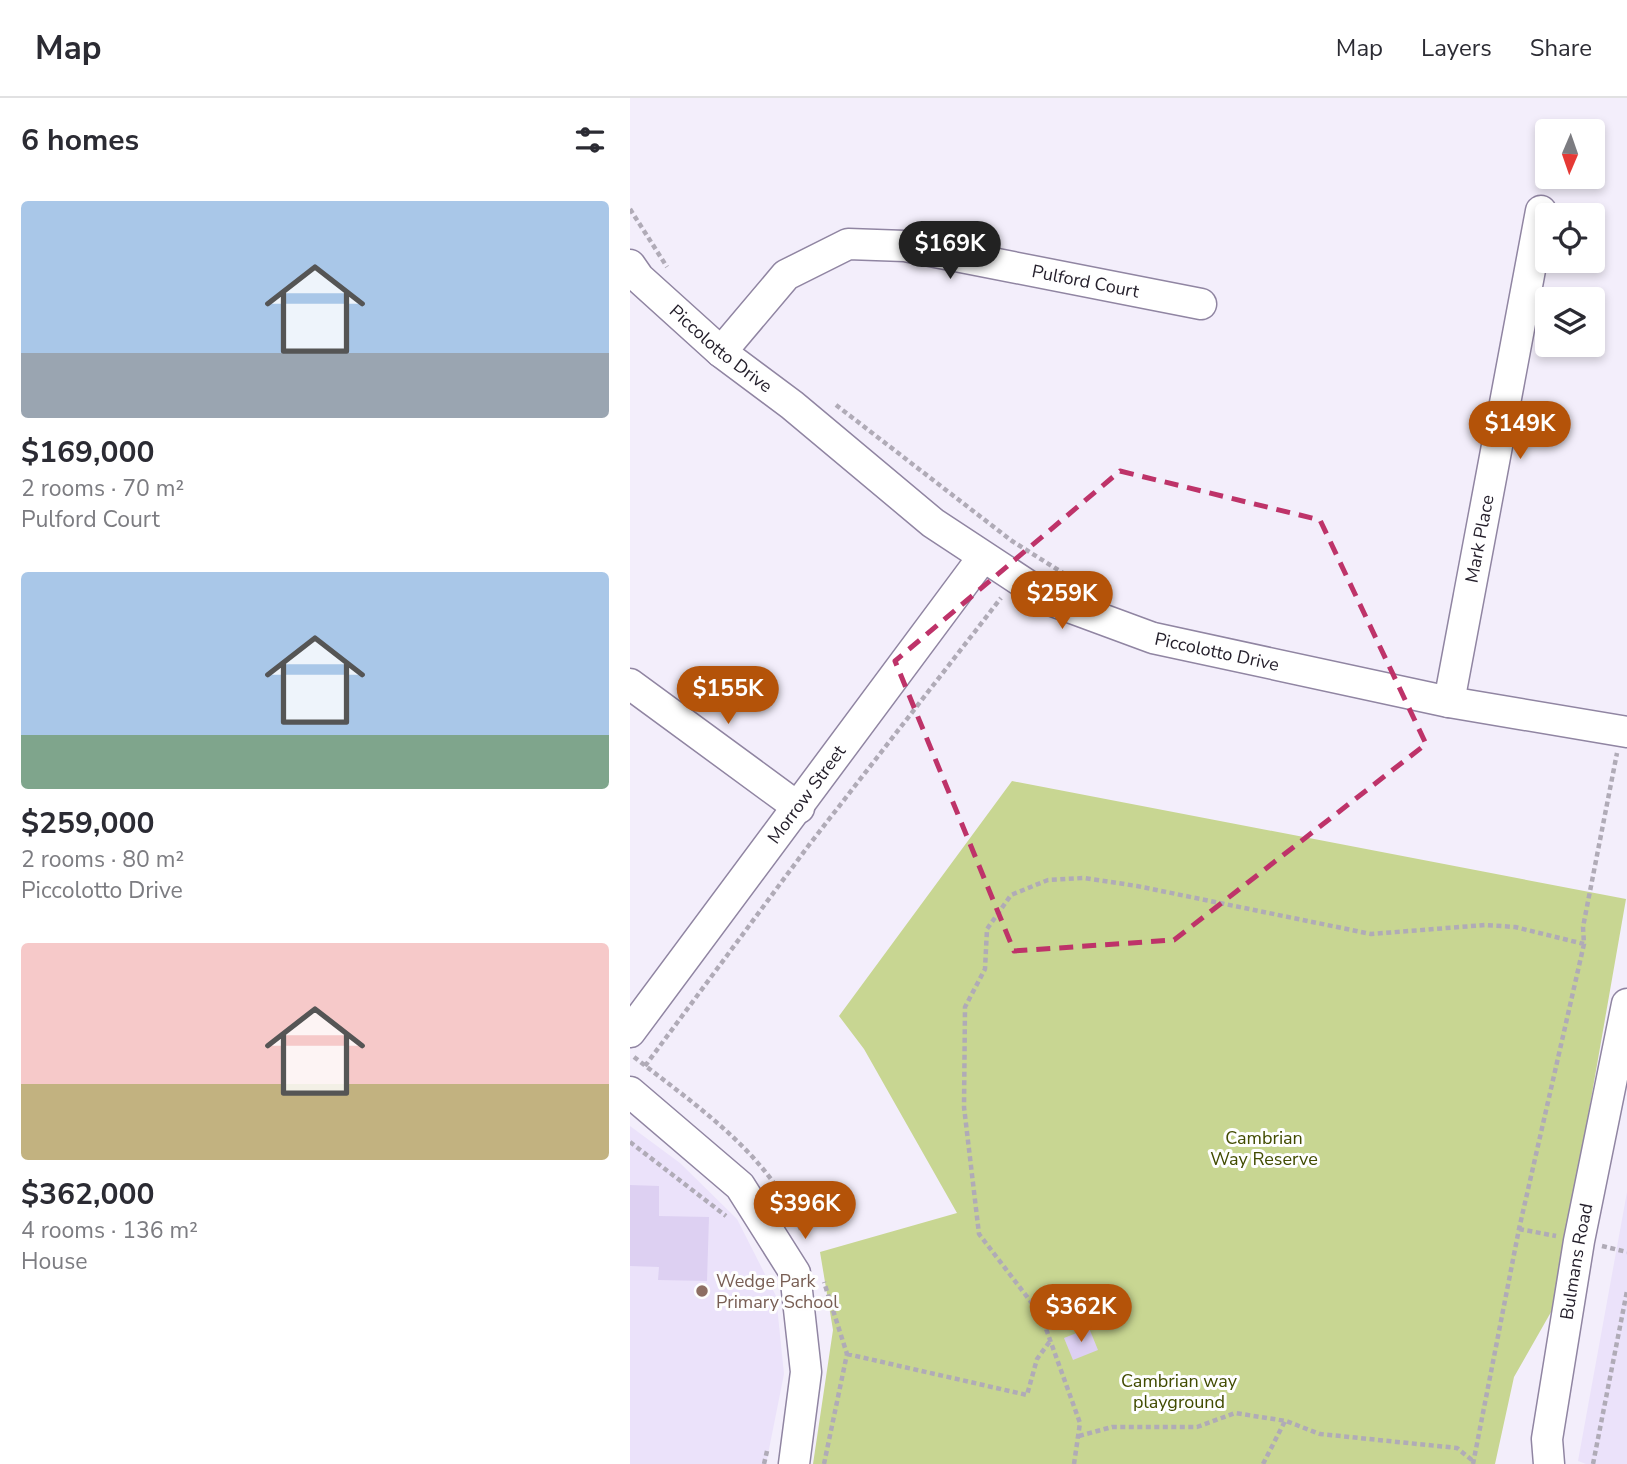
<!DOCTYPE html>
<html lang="en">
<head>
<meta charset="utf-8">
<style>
  :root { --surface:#fff; --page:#f2f2f3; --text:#2b2b33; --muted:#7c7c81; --line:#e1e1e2; --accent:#b45309 }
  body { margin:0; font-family:"Nunito Sans",sans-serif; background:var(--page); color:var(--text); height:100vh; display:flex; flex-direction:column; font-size:26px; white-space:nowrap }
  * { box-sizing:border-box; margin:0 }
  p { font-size:23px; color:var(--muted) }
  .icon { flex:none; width:38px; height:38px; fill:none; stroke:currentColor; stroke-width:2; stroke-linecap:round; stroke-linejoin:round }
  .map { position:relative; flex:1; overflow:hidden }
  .details { display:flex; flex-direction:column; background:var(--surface); width:630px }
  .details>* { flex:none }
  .needle { width:46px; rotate:182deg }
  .controls { position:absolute; left:905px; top:21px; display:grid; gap:14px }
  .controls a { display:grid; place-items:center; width:70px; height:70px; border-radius:7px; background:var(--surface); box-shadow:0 4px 10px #0003; font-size:35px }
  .price { position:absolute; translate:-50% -60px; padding:0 16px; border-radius:24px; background:var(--accent); color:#fff; font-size:23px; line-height:46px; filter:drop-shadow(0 2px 4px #0008) }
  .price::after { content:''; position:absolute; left:50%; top:42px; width:21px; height:16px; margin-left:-10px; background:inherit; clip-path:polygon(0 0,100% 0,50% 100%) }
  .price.current { background:#222; color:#fff }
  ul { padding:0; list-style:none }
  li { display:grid; align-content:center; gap:14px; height:371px; padding:0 21px }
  li span { display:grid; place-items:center; height:217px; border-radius:7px; color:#555 }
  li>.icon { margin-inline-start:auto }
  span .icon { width:126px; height:126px; fill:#fffc; stroke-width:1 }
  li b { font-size:30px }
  h2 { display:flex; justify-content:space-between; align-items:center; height:84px; padding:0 21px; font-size:30px }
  header { display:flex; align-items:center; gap:42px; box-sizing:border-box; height:98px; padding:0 35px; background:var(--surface); border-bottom:2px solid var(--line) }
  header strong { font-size:33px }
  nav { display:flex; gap:38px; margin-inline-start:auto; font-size:24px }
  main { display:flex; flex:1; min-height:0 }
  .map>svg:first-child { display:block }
  .built { fill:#ebe2fa }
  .green { fill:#c8d692 }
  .building { fill:#ddd0f2 }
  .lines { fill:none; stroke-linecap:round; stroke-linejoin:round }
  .minor-casing { stroke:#9085a2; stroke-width:33 }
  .path { stroke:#b0abb7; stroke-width:4.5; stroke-dasharray:5 3.5; stroke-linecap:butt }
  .minor { stroke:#fff; stroke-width:30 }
  .marked { fill:none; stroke:#be3369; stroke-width:5; stroke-dasharray:14 9; stroke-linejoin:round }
  .education-dot { fill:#8d6e63; stroke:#fefefe; stroke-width:2.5 }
  .labels { text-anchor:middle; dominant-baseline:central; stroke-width:6; stroke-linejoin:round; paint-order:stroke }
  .street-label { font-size:18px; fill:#231e2a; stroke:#fefefe }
  .park-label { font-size:18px; fill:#414b00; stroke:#fefefe }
  .education-label { font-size:18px; fill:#785e54; stroke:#fefefe; text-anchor:start }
</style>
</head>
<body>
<header>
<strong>Map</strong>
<nav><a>Map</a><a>Layers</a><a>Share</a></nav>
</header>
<main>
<section class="details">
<h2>6 homes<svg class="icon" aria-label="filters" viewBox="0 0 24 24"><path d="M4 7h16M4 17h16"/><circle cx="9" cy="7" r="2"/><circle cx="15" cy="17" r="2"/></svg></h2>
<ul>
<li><span style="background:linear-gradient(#a9c7e8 70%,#9aa5b1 0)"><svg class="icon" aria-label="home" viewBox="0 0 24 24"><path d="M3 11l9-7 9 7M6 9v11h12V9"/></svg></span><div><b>$169,000</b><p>2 rooms · 70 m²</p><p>Pulford Court</p></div></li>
<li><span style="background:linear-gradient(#a9c7e8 75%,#7fa58c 0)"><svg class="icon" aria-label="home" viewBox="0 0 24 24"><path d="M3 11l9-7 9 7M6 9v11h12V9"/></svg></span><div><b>$259,000</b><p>2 rooms · 80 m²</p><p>Piccolotto Drive</p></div></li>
<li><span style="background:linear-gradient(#f6c9c9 65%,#c2b280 0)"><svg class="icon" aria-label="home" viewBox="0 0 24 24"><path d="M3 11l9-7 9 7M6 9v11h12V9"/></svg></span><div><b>$362,000</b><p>4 rooms · 136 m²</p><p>House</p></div></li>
</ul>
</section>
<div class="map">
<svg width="997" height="1366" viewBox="0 0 997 1366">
  <rect width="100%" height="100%" fill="#f3eefb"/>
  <!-- built -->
  <path class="built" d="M0 1028 50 1065 107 1121 146 1198 154 1276 136 1366H0Z
    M997 1094V1366H956L948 1363Z"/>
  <!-- green -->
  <path class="green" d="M382 683 996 801 925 1207 884 1279 865 1366H183L203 1232 190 1154 327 1115 234 951 209 918Z"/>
  <!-- building -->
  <path class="building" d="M0 1087 29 1088V1118L79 1119 77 1183 28 1182 29 1169 0 1168Z
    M459 1230 468 1252 443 1262 434 1240Z"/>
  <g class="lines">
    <!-- minor casing -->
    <g class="minor-casing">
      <g id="minor">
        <path id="s1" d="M0 167 9 180 91 254 162 307 303 425 420 502 523 540 819 604 997 634"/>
        <path id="s2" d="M91 254 156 177 218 146 275 148 571 206"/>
        <path d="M0 586 169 710"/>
        <path id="s3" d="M819 604 911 113"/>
        <path id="s4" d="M0 934 353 459"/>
        <path d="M0 994 110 1088 165 1175 176 1274 164 1366"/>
        <path id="s5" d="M919 1366 917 1341 949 1143 997 906"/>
      </g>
    </g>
    <!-- path -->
    <path class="path" d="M0 111 37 169
      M206 307 382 443 441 480
      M4 959C69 1010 138 1055 172 1134
      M15 968 179 747 371 500
      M0 1044 96 1118
      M889 1131 926 1138
      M972 1148 997 1154
      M217 1256 397 1297 407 1261 420 1243
      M449 1338 482 1329H567L605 1315 656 1323 690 1336 827 1350 843 1363
      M134 1366 137 1353
      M194 1366 217 1256 194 1184
      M444 1366 450 1325 411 1217 349 1136 334 1009 335 909 355 871 357 831 381 797 418 782 454 780 507 788 741 836 855 827 885 829 954 846
      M633 1366 655 1323
      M843 1366 889 1131 954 846 953 829 987 655
      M963 1366 997 1193"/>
    <!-- minor -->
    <use href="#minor" class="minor"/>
  </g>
  <!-- marked area -->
  <path class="marked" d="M490 373 690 422 796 646 544 842 384 853 265 563Z"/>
  <!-- markers -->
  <circle class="education-dot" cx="72" cy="1193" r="7"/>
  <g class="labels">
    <!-- street labels -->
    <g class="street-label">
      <text stroke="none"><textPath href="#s2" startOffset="411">Pulford Court</textPath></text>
      <text stroke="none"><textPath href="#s1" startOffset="124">Piccolotto Drive</textPath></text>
      <text stroke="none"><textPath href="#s3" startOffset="166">Mark Place</textPath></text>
      <text stroke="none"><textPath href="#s1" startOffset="714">Piccolotto Drive</textPath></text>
      <text stroke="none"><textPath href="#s4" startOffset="296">Morrow Street</textPath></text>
      <text stroke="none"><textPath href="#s5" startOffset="205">Bulmans Road</textPath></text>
    </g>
    <!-- park labels -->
    <g class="park-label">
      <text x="634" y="1040">Cambrian<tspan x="634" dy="21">Way Reserve</tspan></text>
      <text x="549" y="1283">Cambrian way<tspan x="549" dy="21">playground</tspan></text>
    </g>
    <!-- education labels -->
    <g class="education-label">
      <text x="86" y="1183">Wedge Park<tspan x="86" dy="21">Primary School</tspan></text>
    </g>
  </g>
</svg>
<div class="controls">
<a><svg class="needle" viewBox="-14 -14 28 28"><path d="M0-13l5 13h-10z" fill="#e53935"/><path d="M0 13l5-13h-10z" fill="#7c7c81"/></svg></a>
<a><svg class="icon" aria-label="locate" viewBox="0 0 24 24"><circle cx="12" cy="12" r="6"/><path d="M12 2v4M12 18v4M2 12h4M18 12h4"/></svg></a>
<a><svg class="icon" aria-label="layers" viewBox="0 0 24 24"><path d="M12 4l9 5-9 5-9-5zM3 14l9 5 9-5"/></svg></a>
</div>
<b class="price current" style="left:320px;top:183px">$169K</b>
<b class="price" style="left:890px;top:363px">$149K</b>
<b class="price" style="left:432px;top:533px">$259K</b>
<b class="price" style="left:98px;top:628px">$155K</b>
<b class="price" style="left:175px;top:1143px">$396K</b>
<b class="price" style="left:451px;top:1246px">$362K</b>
</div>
</main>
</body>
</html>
